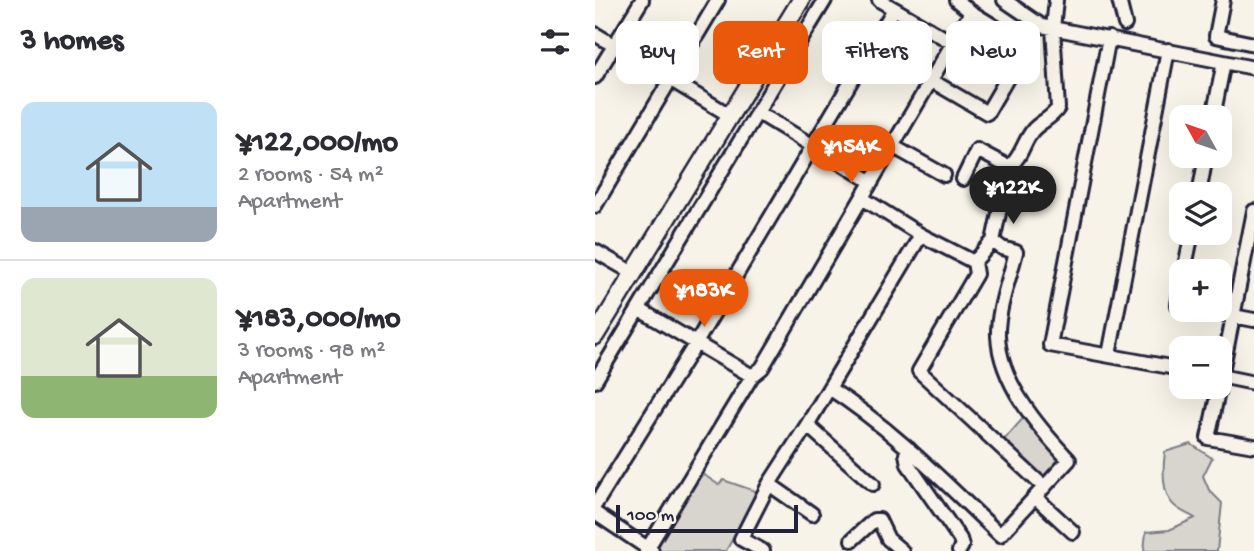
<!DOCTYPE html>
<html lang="en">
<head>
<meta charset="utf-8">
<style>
  :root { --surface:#fff; --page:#f7f7f7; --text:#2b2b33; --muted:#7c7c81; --line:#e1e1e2; --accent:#ea580c }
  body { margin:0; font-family:"Gochi Hand",sans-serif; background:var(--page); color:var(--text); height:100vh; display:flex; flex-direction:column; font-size:26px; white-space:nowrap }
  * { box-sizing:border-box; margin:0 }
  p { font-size:23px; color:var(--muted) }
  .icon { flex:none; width:38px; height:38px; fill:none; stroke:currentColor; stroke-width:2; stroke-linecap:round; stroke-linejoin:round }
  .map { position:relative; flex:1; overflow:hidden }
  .sheet { display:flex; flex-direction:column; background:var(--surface); width:595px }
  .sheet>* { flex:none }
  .top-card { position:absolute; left:21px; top:21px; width:532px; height:63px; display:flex; gap:14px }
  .needle { width:46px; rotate:310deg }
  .fabs { position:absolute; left:574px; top:105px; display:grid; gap:14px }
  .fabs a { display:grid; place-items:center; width:63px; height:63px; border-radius:14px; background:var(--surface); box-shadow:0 7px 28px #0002; font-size:35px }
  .scale { position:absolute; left:21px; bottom:18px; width:182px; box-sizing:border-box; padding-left:7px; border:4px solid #22223b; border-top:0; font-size:19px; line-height:24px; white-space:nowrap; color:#22223b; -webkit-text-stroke:5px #f7f3e8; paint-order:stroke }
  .price { position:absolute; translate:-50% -60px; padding:0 16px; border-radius:24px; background:var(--accent); color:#fff; font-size:23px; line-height:46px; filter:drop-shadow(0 2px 4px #0008) }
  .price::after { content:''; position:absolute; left:50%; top:42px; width:21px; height:16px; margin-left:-10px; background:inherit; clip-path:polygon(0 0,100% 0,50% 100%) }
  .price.on { background:#222; color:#fff }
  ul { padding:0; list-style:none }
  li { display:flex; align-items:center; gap:21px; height:175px; padding:0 21px }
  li+li { border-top:2px solid var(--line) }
  li span { display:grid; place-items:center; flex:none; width:196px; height:140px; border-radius:14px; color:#555 }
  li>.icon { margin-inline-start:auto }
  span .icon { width:84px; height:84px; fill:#fffc; stroke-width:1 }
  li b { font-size:30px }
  h2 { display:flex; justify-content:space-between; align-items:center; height:84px; padding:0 21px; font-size:30px }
  .pill { padding:0 24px; border-radius:14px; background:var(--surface); box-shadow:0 7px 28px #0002; font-size:24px; line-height:63px }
  .pill.on { background:var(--accent); color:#fff }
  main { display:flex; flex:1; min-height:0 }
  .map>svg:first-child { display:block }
  .green { fill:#d8d5cf; stroke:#7d7c85; stroke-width:2 }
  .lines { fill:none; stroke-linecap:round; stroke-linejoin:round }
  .minor-casing { stroke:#22223b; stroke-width:18 }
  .tertiary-casing { stroke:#22223b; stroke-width:21 }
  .minor { stroke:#f7f3e8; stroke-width:12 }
  .tertiary { stroke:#f7f3e8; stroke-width:16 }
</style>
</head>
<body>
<main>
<section class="sheet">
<h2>3 homes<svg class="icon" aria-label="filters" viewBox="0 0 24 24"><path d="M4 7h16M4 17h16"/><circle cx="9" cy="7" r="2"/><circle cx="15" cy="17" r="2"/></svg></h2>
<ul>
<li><span style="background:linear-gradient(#bfe0f5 75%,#9aa5b1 0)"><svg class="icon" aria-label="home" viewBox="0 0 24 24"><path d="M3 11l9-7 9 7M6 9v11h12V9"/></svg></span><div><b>¥122,000/mo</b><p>2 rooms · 54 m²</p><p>Apartment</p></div></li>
<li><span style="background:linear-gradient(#dfe7d0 70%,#8fb573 0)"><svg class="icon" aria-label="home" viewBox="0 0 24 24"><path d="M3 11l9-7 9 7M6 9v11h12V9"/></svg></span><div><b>¥183,000/mo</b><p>3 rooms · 98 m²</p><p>Apartment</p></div></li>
</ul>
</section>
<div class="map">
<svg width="659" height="551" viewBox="0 0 659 551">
  <rect width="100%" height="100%" fill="#f7f3e8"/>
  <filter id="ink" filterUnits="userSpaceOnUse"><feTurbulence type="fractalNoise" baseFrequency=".0143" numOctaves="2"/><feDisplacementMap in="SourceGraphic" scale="14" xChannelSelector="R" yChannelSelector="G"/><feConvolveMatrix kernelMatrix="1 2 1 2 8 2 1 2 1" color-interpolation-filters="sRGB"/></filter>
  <g filter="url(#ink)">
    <!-- green -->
    <path class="green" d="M430 416 463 455 462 463 453 475 445 476 408 441Z
      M596 444 617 458 608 476 614 490 627 503 622 551H549L551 532 574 530 600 518C592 513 581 510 576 502 567 490 568 467 570 452Z
      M106 473 124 485 128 480 163 492 131 551H65L62 542Z"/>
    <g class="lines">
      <!-- minor casing -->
      <g class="minor-casing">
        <path id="minor" d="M284 0 358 43
          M409 0 447 26 659 68
          M524 0 530 24
          M628 0 621 36 659 44
          M0 34 136 116
          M514 38 455 345 586 369
          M0 77 47 0
          M337 81 392 113 431 46 376 12 361 0
          M162 112 277 182
          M618 117 629 62
          M299 147 349 175
          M368 179 382 150 414 167
          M604 194 611 156
          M267 198 326 235 379 262 381 274 324 371 449 487
          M0 206 123 0
          M0 251 38 273
          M379 262 398 241 414 167C427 157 428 142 438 130 446 121 456 119 463 108L458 28 461 0
          M589 271 597 233
          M586 288 583 305H586
          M45 310 157 376
          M607 310 659 320
          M514 355 573 50
          M625 376 659 383
          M0 381 230 0
          M625 382 659 211
          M624 387 613 438 659 446
          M234 388C298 429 350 483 405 535L474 460C444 428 405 383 403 336 402 311 415 277 421 252L407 248 398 241
          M212 425 278 484
          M314 449 311 454 313 464 365 539 367 546 364 551
          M174 484 217 514
          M440 497 478 532
          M0 505 101 343 299 9
          M0 513 57 551
          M257 540 279 520H284L293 539 307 551
          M51 551 157 376 167 368 376 12
          M168 551 146 539 174 484 212 425 326 235"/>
      </g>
      <!-- tertiary casing -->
      <g class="tertiary-casing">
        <path id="tertiary" d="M0 336 206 0"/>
      </g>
      <!-- minor -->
      <use href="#minor" class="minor"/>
      <!-- tertiary -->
      <use href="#tertiary" class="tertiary"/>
    </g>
  </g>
</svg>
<div class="fabs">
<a><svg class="needle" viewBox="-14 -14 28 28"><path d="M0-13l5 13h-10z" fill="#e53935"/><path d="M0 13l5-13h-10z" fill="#7c7c81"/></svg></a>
<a><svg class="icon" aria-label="layers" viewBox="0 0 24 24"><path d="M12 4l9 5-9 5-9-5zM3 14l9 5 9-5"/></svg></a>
<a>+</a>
<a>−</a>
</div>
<div class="scale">100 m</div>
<b class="price" style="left:256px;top:185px">¥154K</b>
<b class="price on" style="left:418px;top:226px">¥122K</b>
<b class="price" style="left:109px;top:329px">¥183K</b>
<div class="top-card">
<a class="pill">Buy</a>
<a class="pill on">Rent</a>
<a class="pill">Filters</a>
<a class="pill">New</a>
</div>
</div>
</main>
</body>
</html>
